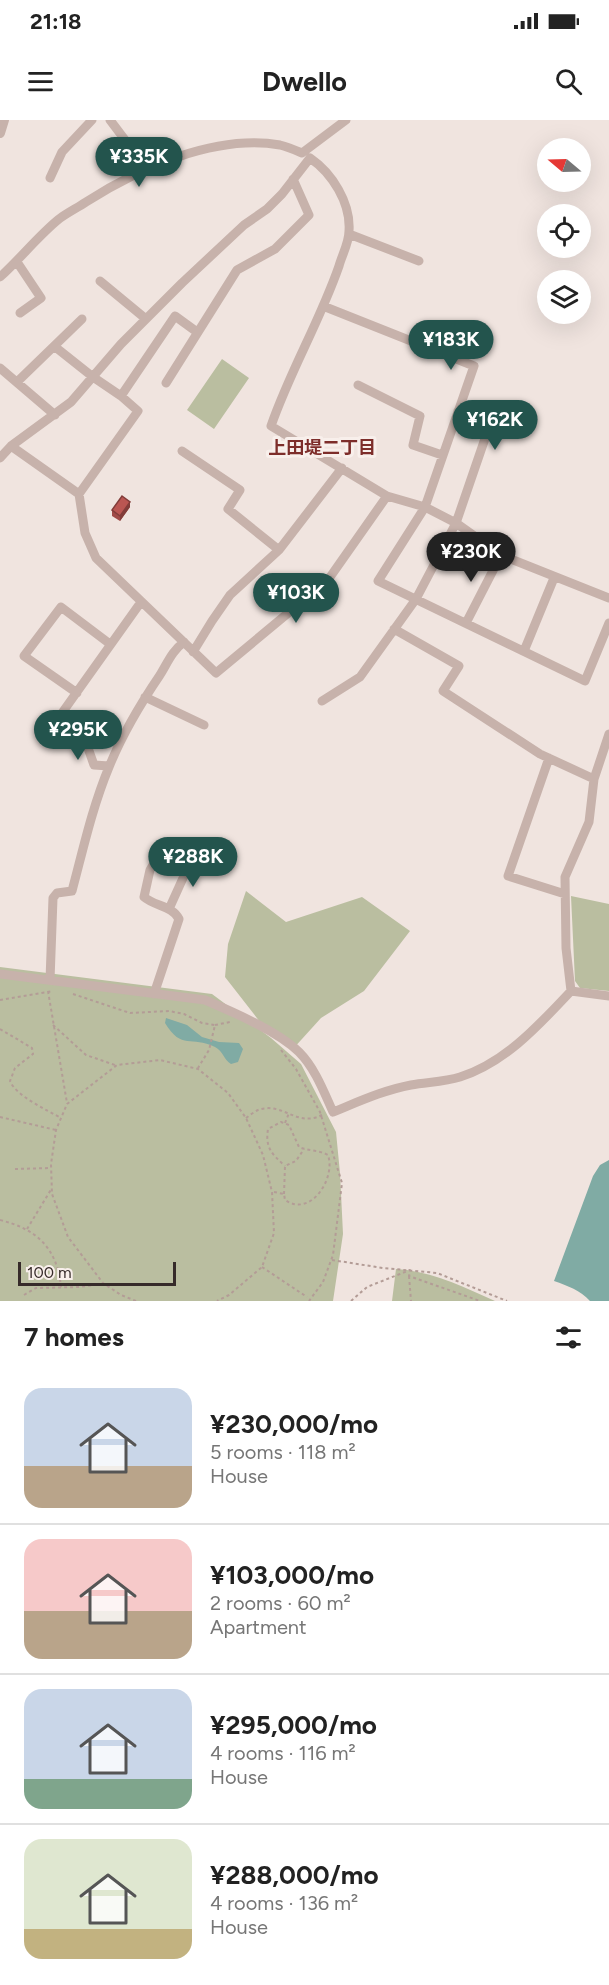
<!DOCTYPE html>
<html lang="en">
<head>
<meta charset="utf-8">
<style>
  :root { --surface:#fff; --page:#f6f6f6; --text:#222; --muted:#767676; --line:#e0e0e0; --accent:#23544d }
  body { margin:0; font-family:Figtree,"Noto Sans JP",sans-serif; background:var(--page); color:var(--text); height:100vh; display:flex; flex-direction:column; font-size:22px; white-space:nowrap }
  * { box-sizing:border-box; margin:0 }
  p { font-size:20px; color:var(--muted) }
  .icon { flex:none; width:33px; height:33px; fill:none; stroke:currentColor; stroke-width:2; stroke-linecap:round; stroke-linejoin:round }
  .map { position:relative; height:1181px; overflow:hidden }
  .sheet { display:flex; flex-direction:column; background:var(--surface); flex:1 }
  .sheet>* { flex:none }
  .needle { width:39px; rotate:289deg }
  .tools { position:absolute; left:537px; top:18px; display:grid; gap:12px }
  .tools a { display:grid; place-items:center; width:54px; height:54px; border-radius:50%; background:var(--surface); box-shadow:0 6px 24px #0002; font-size:30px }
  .scale { position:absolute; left:18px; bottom:15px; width:158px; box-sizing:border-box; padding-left:6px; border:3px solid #362b2a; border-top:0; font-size:16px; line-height:21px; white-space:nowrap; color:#362b2a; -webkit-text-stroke:4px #f8efeb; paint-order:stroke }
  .price { position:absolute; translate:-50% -51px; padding:0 14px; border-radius:21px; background:var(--accent); color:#fff; font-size:20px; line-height:39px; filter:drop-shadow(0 2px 3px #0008) }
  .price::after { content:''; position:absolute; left:50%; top:36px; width:18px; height:14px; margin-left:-9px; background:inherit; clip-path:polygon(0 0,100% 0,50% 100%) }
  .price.selected { background:#222; color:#fff }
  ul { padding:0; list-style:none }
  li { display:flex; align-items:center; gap:18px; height:150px; padding:0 24px }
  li+li { border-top:2px solid var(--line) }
  li span { display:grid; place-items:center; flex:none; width:168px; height:120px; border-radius:18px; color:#555 }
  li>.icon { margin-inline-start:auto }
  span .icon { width:72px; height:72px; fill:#fffc; stroke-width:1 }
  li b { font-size:26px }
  h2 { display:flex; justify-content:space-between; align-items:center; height:72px; padding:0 24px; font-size:26px }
  .status { display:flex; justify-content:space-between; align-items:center; height:42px; padding:0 30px; background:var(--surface); direction:ltr }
  .status svg { height:16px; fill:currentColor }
  header { display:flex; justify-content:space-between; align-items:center; height:78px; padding:0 24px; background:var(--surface); font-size:27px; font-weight:700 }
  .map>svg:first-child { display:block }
  .green { fill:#babea0 }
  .water { fill:#80aba4 }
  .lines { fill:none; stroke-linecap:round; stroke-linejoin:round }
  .path { stroke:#b39c96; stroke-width:2; stroke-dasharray:3 3; stroke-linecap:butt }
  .minor { stroke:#c7b2ab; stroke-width:9 }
  .tertiary { stroke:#c7b2ab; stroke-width:10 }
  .wall { fill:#a04a47 }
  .shaded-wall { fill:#823c39 }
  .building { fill:#ba5652; stroke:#823c39; stroke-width:1.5 }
  .labels { text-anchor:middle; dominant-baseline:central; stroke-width:6; stroke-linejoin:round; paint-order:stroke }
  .neighbourhood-label { font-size:18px; font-weight:bold; fill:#7d2d2a; stroke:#f8efeb }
</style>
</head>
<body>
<div class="status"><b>21:18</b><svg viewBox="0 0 49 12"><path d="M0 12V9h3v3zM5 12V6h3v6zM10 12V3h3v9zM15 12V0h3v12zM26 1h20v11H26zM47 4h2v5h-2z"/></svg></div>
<header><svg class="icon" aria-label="menu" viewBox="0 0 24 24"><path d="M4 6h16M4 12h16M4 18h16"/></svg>Dwello<svg class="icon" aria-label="search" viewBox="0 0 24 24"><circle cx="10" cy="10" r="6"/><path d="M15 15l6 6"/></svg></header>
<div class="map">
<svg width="609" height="1181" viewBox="0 0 609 1181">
  <rect width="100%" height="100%" fill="#f0e4df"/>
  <!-- green -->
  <path class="green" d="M222 239 249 258 214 309 187 290Z
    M246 771 286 802 362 777 410 811 364 871 321 898 292 930 260 902 225 857 228 824Z
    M571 776 609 784V871L580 868 575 861Z
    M0 847 212 874 271 918 301 944 336 1012 340 1053 343 1114 333 1181H0Z
    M396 1149C431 1151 464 1167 495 1181H392Z"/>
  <!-- water -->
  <path class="water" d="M166 898 187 905 202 917 219 922 239 923 243 929 238 942 231 944C224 940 223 931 215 927 191 915 182 931 165 903Z
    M609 1040V1181H590C580 1170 568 1166 554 1161L593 1056 600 1045Z"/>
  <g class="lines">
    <!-- path -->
    <path class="path" d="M48 871 67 983
      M73 874 130 893 169 891 184 894 202 903 215 905 209 930 198 948
      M0 880 53 871
      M53 905 86 935 115 945
      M215 905 230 902
      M0 909 32 928 33 934 15 948 10 961C16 976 47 990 61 998
      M281 930 296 949 320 992 342 1063 333 1135 323 1162 309 1181
      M0 997 56 1010
      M246 998C250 995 254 992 258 990 283 981 296 1008 322 995
      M285 1003 289 993
      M15 1049 51 1048
      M274 1072 284 1074 285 1080C311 1098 336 1058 328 1035 319 1030 308 1031 299 1027L289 1005 281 1002 268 1009C265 1028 272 1034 285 1046
      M284 1074 285 1046 296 1041 304 1029
      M0 1100C36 1109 57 1127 61 1167
      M27 1109 52 1068
      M332 1140 383 1148 437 1153 507 1181
      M262 1147 307 1177
      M409 1156 411 1181
      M24 1175 36 1168 79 1167 102 1164
      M136 1181 121 1175 103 1163 68 1117 52 1074 51 1044 56 1010 67 984 117 945 160 940 198 949 228 973 246 998 263 1035 272 1072 274 1113 262 1147 229 1175 217 1181
      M351 1181 367 1167 410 1150 409 1156 480 1181"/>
    <!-- minor -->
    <path class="minor" d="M110 0 147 49
      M50 58 62 32 92 0
      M349 114 419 141
      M17 142 41 178 20 193
      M0 157C20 139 39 115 59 99 67 93 77 88 86 82 139 48 216 14 280 25 288 27 295 30 302 33L346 0
      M100 161 146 199
      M323 186 474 246 425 387 378 461 585 561 609 503
      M54 226 93 257 121 276 138 291 79 374
      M0 248 55 295
      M17 262 82 199
      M166 263 237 150 275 129 309 95 293 59
      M358 265 420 296 413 325 442 335
      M121 276 175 196 197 212
      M11 326 79 374 85 413 96 438 216 553 328 460 387 376
      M182 331 240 370 228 389 279 430
      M0 338 11 326 71 282 121 224 182 163 244 105 267 89 282 74 310 38C332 53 351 83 349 111 349 123 342 135 339 146 320 201 290 251 271 306L387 376 425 387 456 403 501 435 609 478
      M466 503 501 435
      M394 509 459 546 443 571 540 634 594 659
      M524 531 554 458
      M193 532 212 501 230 475 279 430 342 348
      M77 573 24 536 61 487 110 524
      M145 577 204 605
      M322 581 360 557 416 479 456 403 490 304 458 291
      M549 638 508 756 565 774
      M109 646 94 645 88 628 47 614 141 482
      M169 789 193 736
      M0 854 205 880C233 892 277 911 299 932 315 948 324 972 333 992 358 982 384 970 411 965 427 962 444 962 460 957 506 942 539 905 571 871
      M50 860 53 778 57 773 72 771C83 730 92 688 109 647 122 615 141 583 160 555 168 542 172 531 184 522
      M571 871 566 828 565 757 589 702 594 659 609 614
      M571 871 609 876
      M154 874 179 799C173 786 154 786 144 777L150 750 165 725"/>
    <!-- tertiary -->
    <path class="tertiary" d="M0 13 4 0"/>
  </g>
  <!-- wall -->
  <path class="wall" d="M130 387 120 401 112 396V390Z"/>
  <!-- shaded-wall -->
  <path class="shaded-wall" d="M130 382V387L120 401V396Z"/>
  <!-- building -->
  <path class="building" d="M122 376 130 382 120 396 112 390Z"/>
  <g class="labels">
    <!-- neighbourhood labels -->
    <g class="neighbourhood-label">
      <text x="322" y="328">上田堤二丁目</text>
    </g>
  </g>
</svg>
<div class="tools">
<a><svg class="needle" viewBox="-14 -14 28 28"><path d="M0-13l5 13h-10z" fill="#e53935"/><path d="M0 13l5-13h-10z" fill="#767676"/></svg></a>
<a><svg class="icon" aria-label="locate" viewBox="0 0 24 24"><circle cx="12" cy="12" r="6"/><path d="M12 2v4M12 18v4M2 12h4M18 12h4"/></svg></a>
<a><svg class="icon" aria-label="layers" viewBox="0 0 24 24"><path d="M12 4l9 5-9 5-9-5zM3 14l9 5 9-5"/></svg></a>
</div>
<div class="scale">100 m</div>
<b class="price" style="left:139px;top:68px">¥335K</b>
<b class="price" style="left:451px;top:251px">¥183K</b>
<b class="price" style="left:495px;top:331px">¥162K</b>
<b class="price selected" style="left:471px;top:463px">¥230K</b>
<b class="price" style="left:296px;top:504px">¥103K</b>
<b class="price" style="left:78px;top:641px">¥295K</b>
<b class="price" style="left:193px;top:768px">¥288K</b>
</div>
<section class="sheet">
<h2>7 homes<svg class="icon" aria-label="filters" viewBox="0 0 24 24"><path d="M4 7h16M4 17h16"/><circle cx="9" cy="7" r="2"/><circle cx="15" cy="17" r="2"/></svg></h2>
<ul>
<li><span style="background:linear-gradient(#c9d6e8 65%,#b9a48a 0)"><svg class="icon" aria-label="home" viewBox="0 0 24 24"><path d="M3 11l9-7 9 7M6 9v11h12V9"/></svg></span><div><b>¥230,000/mo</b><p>5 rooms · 118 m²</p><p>House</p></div></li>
<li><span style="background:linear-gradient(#f6c9c9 60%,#b9a48a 0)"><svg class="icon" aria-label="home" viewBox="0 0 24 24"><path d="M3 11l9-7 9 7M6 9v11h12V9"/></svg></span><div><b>¥103,000/mo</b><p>2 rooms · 60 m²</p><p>Apartment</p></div></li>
<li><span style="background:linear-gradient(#c9d6e8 75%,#7fa58c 0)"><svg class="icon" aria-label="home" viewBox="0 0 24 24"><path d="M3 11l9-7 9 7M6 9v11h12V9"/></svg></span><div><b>¥295,000/mo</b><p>4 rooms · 116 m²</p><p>House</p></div></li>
<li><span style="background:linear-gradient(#dfe7d0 75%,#c2b280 0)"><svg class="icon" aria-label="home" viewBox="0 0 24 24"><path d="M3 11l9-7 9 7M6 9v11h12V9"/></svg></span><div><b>¥288,000/mo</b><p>4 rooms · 136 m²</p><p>House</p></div></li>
</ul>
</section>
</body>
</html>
